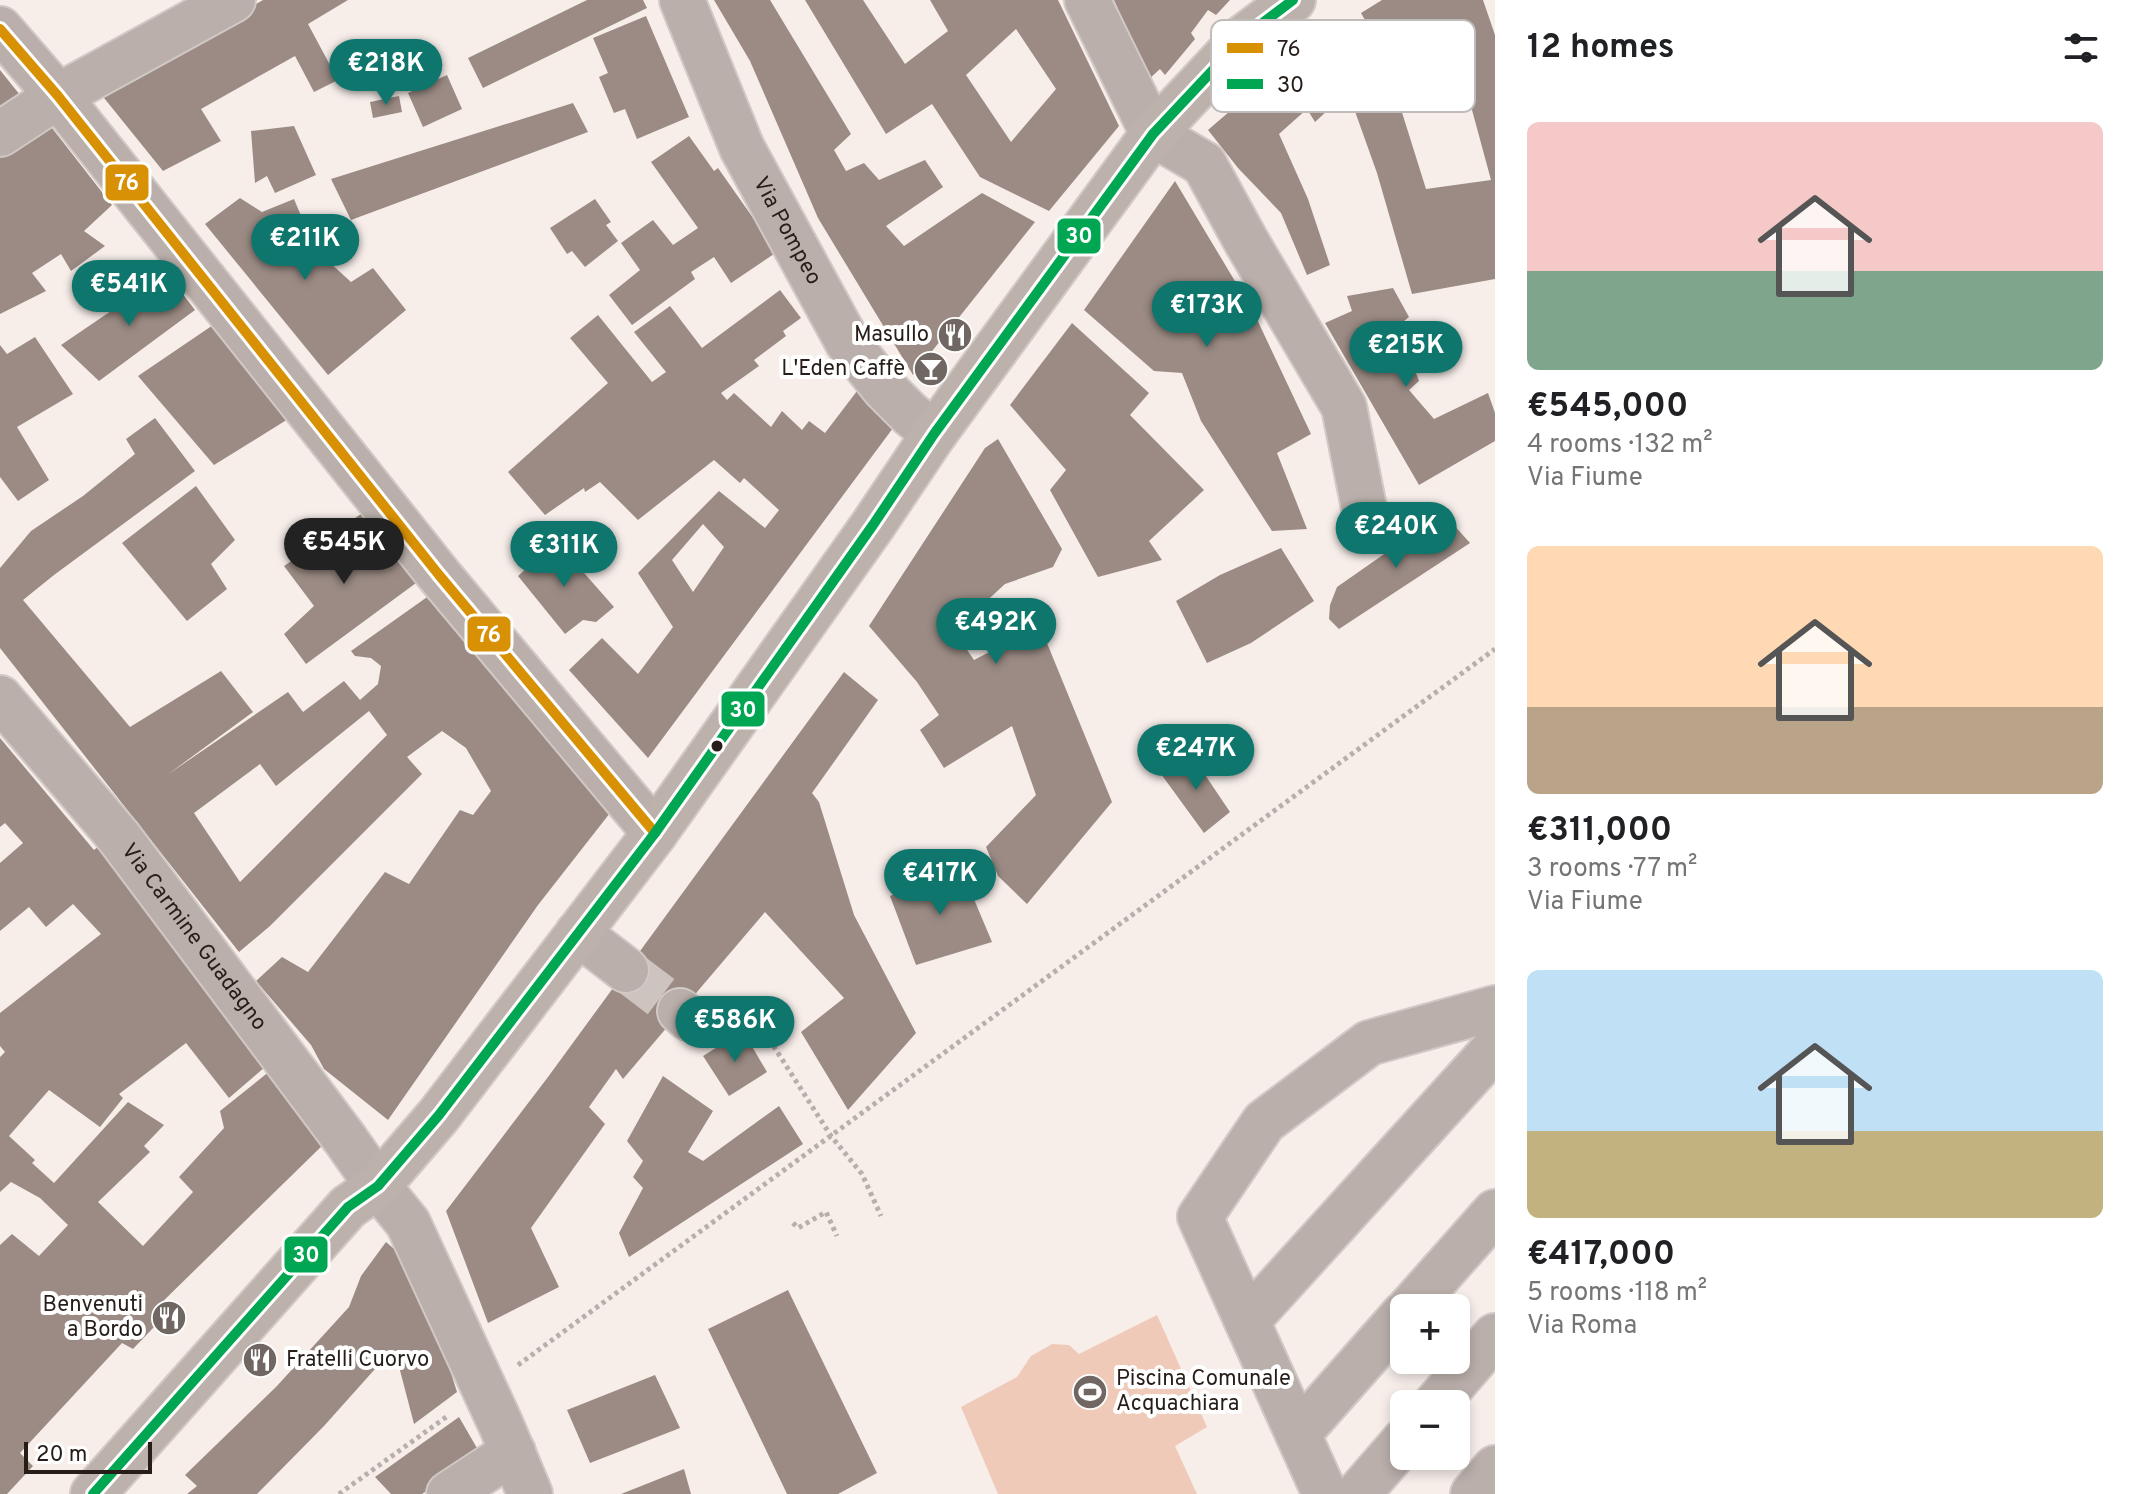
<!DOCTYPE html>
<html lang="en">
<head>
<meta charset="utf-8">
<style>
  :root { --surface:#fff; --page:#f2f2f2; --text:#202124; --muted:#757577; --accent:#0f766e }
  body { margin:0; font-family:Overpass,sans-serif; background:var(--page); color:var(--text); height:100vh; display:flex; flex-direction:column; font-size:30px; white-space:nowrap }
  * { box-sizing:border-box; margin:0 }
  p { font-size:26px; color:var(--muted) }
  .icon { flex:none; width:44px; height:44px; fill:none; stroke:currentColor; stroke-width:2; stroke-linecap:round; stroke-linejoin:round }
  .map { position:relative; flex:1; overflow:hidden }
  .side { display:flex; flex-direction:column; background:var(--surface); width:640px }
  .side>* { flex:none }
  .tools { position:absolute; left:1390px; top:1294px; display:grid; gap:16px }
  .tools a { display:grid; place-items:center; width:80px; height:80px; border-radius:12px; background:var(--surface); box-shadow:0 4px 12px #0003; font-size:40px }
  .scale { position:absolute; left:24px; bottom:20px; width:128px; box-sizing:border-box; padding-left:8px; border:4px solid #271d19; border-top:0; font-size:22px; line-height:28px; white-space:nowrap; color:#271d19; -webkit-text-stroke:6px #fff; paint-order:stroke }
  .price { position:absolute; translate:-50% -68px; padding:0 18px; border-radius:28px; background:var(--accent); color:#fff; font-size:26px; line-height:52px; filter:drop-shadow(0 2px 4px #0008) }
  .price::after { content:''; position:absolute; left:50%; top:48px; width:24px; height:18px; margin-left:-12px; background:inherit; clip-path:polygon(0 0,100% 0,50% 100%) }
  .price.selected { background:#222; color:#fff }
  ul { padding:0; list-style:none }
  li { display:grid; align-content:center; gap:16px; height:424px; padding:0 32px }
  li span { display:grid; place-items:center; height:248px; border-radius:12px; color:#555 }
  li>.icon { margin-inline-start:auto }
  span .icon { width:144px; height:144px; fill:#fffc; stroke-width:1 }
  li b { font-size:34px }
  h2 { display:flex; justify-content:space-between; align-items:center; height:96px; padding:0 32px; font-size:34px }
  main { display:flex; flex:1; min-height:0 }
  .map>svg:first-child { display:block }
  .green { fill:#f0cab8 }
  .building { fill:#9b8b84; fill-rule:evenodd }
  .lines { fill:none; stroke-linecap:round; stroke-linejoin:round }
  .minor-tunnel { stroke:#cdc4c0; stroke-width:44; stroke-dasharray:44 22; stroke-linecap:butt }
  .minor-casing { stroke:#d1c9c5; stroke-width:48 }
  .major-casing { stroke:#d1c9c5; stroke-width:48 }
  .path { stroke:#b8afab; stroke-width:5; stroke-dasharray:4 4; stroke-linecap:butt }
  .minor { stroke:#baafaa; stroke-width:44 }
  .major { stroke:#bdb1ab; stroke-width:44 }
  .bus-1-casing { stroke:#fff; stroke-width:16 }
  .bus-2-casing { stroke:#fff; stroke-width:16 }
  .bus-1 { stroke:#d89104; stroke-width:10 }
  .bus-2 { stroke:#00a651; stroke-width:10 }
  .bus-dot { fill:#271d19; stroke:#fff; stroke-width:3 }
  .labels { text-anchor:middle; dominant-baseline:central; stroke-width:8; stroke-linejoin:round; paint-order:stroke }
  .street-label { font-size:22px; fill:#271d19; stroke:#fff }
  .poi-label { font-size:22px; fill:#271d19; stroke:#fff; text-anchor:end }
  .key { fill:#fff; stroke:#bebbba; stroke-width:2 }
  .key-label { font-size:22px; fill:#271d19 }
  .line-badge { stroke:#fff; stroke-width:3 }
  .badge-label { font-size:22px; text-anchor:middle; font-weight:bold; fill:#fff }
</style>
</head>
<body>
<main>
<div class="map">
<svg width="1495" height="1494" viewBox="0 0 1495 1494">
  <rect width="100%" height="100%" fill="#f7eeea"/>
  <!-- green -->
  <path class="green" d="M1157 1315 1207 1427 1175 1446 1197 1494H998L961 1407 1017 1377 1031 1356 1052 1344 1069 1345 1079 1354Z"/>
  <!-- building -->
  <path class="building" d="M263 0H348L308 24 338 80 314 92 295 56 201 109 221 141 163 171 100 93Z
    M587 0H643L647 8 483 88 468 58Z
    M714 0H770L851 134 834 150 846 171 864 163 879 180 925 160 943 187 886 226 904 246 982 193 1035 222 913 375 818 218 750 61Z
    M805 0H863L905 64 948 31 930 0H1058L1119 126 1049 211 980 177 932 104 886 134ZM1016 29 1056 89 1011 142 966 75Z
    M1114 0H1230L1216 15 1208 10 1191 33 1195 39 1165 75 1160 69 1149 79Z
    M1382 0H1483L1495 35V279L1412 294 1377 173 1352 103 1354 86 1315 122 1307 109 1279 134 1308 199 1330 265 1307 275 1281 213 1238 168 1208 130 1304 47 1315 58 1369 27 1361 13ZM1459 62 1491 180 1426 189 1389 71 1408 63 1431 85Z
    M646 16 689 117 637 139 625 109 614 113 599 77 608 73 593 38Z
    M0 70 20 95 0 106Z
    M447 75 462 109 423 127 408 93Z
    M399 96 402 112 373 118 370 102Z
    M573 103 588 132 351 220 331 179Z
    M294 126 316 175 275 193 267 176 255 183 251 131Z
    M52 128 112 205 84 231 105 246 71 271 61 254 32 273 46 291 0 314V156Z
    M689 136 714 171 718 168 777 252 731 283 714 257 691 272 695 279 632 325 609 295 640 270 621 243 653 220 673 245 698 228 651 162Z
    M1175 181 1254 313 1311 434 1277 453 1307 529 1272 531 1201 421 1182 373 1154 371 1084 310Z
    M240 198 262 212 294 199 315 249 351 282 373 268 406 310 328 375 205 224Z
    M595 199 611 222 606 225 618 241 585 267 572 251 567 254 550 228Z
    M167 273 195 310 99 381 61 345Z
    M1393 288 1409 317 1398 326 1419 381 1409 390 1434 419 1488 393 1495 413V441L1419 485 1325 323 1352 311 1347 296Z
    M780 290 801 318 783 331 786 336 754 360 759 366 721 393 727 400 734 393 771 427 782 411 802 430 809 421 825 433 857 391 896 424 648 758 569 670 602 638 638 674 673 627 638 573 719 491 765 528 779 510 744 478 740 483 714 460 638 520 600 482 585 492 584 488 545 515 508 472 608 383 570 338 598 315 652 382 666 372 634 332 670 306 702 348ZM703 524 724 547 693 592 672 560Z
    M216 323 293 416 214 465 138 376Z
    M1072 323 1149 393 1130 415 1204 490 1149 541 1162 560 1098 577 1050 490 1066 470 1010 405Z
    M35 337 73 394 17 427 49 480 18 501 0 477V345L7 354Z
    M155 418 195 471 54 575 23 600 130 727 221 671 253 712 167 775 288 692 303 712 344 681 360 700 378 684 381 666 371 658 355 656 351 651 430 595 610 813 538 905 388 1120 324 1069 311 1045 256 981 282 957 308 972 385 872 409 884 460 810 473 815 491 791 466 748 442 731 407 757 422 774 270 926 239 952 0 648V568L31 531 83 496 135 454 126 439ZM369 711 387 735 240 882 194 813 260 764 276 786Z
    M998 439 1062 549 1053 567 1005 584 954 631 974 660 1040 626 1112 802 1027 904 998 876 986 847 1036 795 1012 726 944 768 920 730 939 715 917 682 869 626 985 448Z
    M196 486 235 540 211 564 227 589 187 621 122 543Z
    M1443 513 1470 543 1339 629 1329 619 1330 605 1337 587Z
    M361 514 416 583 306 664 284 634 314 606 284 566Z
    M556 541 614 607 596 622 583 620 565 634 518 576Z
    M1281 548 1314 601 1251 643 1207 663 1176 601 1220 575Z
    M844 672 878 700 812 793 819 802 854 915 916 1033 848 1110 801 1032 844 998 765 912 623 1079 616 1069 589 1107 605 1124 531 1228 559 1287 488 1323 446 1211 548 1077Z
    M0 738 94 850 99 846 273 1060 229 1098 186 1043 119 1094 123 1098 100 1127 49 1090 9 1136 35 1160 32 1163 54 1183 128 1102 164 1125 144 1146 150 1152 98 1202 143 1246 193 1192 179 1177 224 1128 220 1111 275 1067 328 1140 154 1310 155 1326 133 1349 122 1343 20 1453 33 1466 7 1494H0V1245L12 1234 39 1256 68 1225 40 1198 11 1182 0 1192V1057L5 1052 0 1046V1013L101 934 73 904 46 927 29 907 0 931V863L23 843 5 823 0 827Z
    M1189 751 1230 812 1204 833 1161 774Z
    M960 866 992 942 916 965 890 896Z
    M743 1031 767 1072 729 1096 703 1056Z
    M663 1076 713 1111 688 1152 703 1161 779 1106 803 1144 629 1257 619 1233 643 1188 633 1177 643 1161 627 1141Z
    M386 1242 412 1264 435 1322 457 1392 414 1424 396 1355 392 1350 324 1426 257 1494H187L197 1486 185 1475 276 1387 349 1307 361 1276Z
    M788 1290 877 1473 838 1494H787L708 1329Z
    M655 1375 680 1428 590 1463 567 1410Z
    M459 1417 481 1455 422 1494H391L375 1477Z
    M684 1469 691 1494H621Z"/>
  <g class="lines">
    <!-- minor-tunnel -->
    <path class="minor-tunnel" d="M626 970 680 1011"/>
    <!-- minor casing -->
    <g class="minor-casing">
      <g id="minor">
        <path id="s1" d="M682 0 742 148 848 343 884 388 910 414 934 434"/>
        <path d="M1087 0 1153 134 1204 164 1246 241 1344 407 1368 528"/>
        <path d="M0 29 58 96 439 575 655 833"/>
        <path d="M0 134 58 96 233 0"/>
        <path id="s2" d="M0 698 118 836 345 1139 378 1186 408 1223 501 1425 530 1494"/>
        <path d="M578 933 626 970"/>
        <path d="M680 1011 688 1018"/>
        <path d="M1410 1308 1495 1212"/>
        <path d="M1247 1321 1495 1048"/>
        <path d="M1436 1404 1495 1336"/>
        <path d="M1298 1434 1404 1314"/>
        <path d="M449 1494 513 1452"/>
        <path d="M1325 1494 1200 1217 1264 1122 1369 1043 1495 1008"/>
        <path d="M1358 1494 1404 1441"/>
        <path d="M1473 1494 1495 1468"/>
      </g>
    </g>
    <!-- major casing -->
    <g class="major-casing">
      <path id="major" d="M93 1494 348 1207 378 1186 439 1115 655 833 873 525 934 434 1153 134 1244 37 1293 0"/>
    </g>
    <!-- path -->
    <path class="path" d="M730 1033 755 1017 831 1136 862 1174 881 1216
      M793 1223 798 1228 826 1212 837 1236
      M518 1365 1495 649
      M339 1494 449 1415"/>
    <!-- minor -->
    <use href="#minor" class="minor"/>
    <!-- major -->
    <use href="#major" class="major"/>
    <!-- bus-1 casing -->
    <g class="bus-1-casing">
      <path id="bus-1" d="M0 29 58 96 439 575 655 833"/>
    </g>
    <!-- bus-2 casing -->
    <g class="bus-2-casing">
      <path id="bus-2" d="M93 1494 348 1207 378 1186 439 1115 655 833 873 525 934 434 1153 134 1244 37 1293 0"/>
    </g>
    <!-- bus-1 -->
    <use href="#bus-1" class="bus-1"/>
    <!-- bus-2 -->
    <use href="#bus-2" class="bus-2"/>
  </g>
  <!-- icons -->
  <defs>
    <g id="restaurant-disc" transform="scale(1.8)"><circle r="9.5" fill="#706662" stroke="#fff"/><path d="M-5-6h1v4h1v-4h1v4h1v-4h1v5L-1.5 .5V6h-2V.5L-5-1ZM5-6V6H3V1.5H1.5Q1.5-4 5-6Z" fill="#fff"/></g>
    <g id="bar-disc" transform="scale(1.8)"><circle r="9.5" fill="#706662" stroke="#fff"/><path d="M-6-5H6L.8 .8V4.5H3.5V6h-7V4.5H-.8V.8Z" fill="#fff"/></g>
    <g id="stadium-disc" transform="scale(1.8)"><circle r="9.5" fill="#706662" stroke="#fff"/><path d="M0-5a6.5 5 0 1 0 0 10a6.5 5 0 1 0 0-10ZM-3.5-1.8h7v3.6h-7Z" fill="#fff"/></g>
  </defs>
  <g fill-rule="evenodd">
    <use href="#restaurant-disc" x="955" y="335"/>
    <use href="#bar-disc" x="931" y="369"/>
    <use href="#restaurant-disc" x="169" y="1318"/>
    <use href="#restaurant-disc" x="260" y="1360"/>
    <use href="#stadium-disc" x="1090" y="1392"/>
  </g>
  <!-- markers -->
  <circle class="bus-dot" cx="717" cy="746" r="7"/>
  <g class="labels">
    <!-- street labels -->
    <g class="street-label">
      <text stroke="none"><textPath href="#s1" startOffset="254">Via Pompeo</textPath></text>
      <text stroke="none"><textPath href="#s2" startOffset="308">Via Carmine Guadagno</textPath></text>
    </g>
    <!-- poi labels -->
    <g class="poi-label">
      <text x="929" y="335">Masullo</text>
      <text x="905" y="369">L'Eden Caffè</text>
      <text x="143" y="1305">Benvenuti<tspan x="143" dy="25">a Bordo</tspan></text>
      <text x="286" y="1360" text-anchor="start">Fratelli Cuorvo</text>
      <text x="1116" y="1379" text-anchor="start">Piscina Comunale<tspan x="1116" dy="25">Acquachiara</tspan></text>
    </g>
  </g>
  <!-- legend -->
  <rect x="1211" y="20" width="264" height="92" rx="12" class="key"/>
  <rect x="1227" y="43" width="36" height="10" fill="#d89104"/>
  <rect x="1227" y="79" width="36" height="10" fill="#00a651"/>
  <g class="key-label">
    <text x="1277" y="56">76</text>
    <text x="1277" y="92">30</text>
  </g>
  <g class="line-badge">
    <rect x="104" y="163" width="46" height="39" rx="8" fill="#d89104"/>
    <rect x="1056" y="217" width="46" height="38" rx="8" fill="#00a651"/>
    <rect x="466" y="615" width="46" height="38" rx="8" fill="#d89104"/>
    <rect x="720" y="690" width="46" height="38" rx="8" fill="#00a651"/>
    <rect x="283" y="1235" width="46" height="39" rx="8" fill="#00a651"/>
  </g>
  <g class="badge-label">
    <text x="127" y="190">76</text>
    <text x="1079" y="243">30</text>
    <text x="489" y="642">76</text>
    <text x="743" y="717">30</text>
    <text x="306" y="1262">30</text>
  </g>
</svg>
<div class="tools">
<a>+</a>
<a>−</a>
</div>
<div class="scale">20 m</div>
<b class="price" style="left:386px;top:107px">€218K</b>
<b class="price" style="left:305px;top:282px">€211K</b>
<b class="price" style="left:129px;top:328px">€541K</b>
<b class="price" style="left:1207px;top:349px">€173K</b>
<b class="price" style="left:1406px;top:389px">€215K</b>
<b class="price" style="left:1396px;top:570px">€240K</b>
<b class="price selected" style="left:344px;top:586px">€545K</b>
<b class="price" style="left:564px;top:589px">€311K</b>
<b class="price" style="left:996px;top:666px">€492K</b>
<b class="price" style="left:1196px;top:792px">€247K</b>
<b class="price" style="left:940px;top:917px">€417K</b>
<b class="price" style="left:735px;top:1064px">€586K</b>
</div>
<section class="side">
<h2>12 homes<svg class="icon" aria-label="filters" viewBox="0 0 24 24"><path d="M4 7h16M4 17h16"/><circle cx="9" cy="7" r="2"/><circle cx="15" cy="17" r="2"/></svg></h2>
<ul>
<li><span style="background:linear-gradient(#f6c9c9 60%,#7fa58c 0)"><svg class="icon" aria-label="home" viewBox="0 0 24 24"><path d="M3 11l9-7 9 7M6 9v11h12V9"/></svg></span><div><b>€545,000</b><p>4 rooms · 132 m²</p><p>Via Fiume</p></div></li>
<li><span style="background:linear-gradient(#ffd9b3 65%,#b9a48a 0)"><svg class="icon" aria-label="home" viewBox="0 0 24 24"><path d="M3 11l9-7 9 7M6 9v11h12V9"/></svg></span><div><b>€311,000</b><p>3 rooms · 77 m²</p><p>Via Fiume</p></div></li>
<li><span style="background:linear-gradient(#bfe0f5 65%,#c2b280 0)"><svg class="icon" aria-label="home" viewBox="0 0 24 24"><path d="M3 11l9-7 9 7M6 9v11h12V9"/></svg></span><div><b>€417,000</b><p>5 rooms · 118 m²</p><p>Via Roma</p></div></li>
</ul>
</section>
</main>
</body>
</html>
